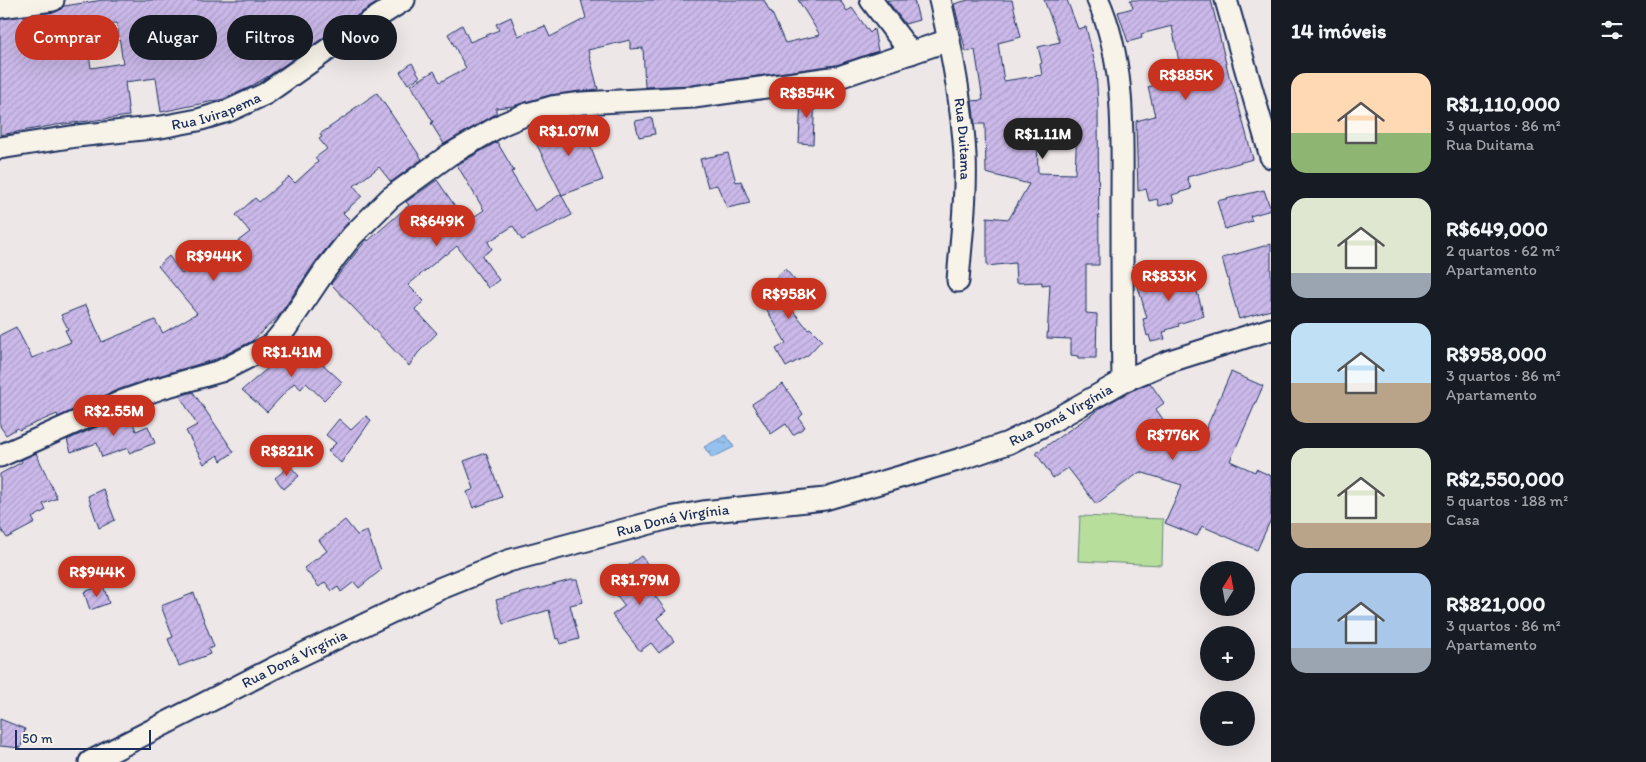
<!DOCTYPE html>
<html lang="pt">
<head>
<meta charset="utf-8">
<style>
  :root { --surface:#171b24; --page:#242831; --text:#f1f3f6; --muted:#9ea1a6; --accent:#c8321e }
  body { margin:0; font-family:Itim,sans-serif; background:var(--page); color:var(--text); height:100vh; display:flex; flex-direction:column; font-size:19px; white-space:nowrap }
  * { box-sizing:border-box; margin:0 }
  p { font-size:16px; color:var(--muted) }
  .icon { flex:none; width:28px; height:28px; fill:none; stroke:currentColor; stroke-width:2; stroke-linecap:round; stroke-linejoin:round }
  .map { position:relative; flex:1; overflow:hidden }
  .sheet { display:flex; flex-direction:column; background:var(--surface); width:375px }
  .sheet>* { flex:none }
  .banner { position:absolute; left:15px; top:15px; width:475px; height:45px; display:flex; gap:10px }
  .needle { width:32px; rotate:11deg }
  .controls { position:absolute; left:1200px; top:561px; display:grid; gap:10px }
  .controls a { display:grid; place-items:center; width:55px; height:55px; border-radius:50%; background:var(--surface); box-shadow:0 5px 20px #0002; font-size:25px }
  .scale { position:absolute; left:15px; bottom:12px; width:136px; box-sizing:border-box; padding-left:5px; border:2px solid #1b2f5e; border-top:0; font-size:14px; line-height:18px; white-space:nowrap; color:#1b2f5e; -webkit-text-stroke:4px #f7f3e8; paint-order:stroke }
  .price { position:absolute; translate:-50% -42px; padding:0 11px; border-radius:18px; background:var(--accent); color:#fff; font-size:16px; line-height:32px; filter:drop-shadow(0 1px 2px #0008) }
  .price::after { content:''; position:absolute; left:50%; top:30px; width:15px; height:11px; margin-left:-8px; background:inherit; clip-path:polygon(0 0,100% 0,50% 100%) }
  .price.on { background:#222; color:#fff }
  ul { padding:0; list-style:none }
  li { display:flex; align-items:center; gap:15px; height:125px; padding:0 20px }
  li span { display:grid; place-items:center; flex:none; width:140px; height:100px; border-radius:15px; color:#555 }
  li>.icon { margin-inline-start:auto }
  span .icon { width:60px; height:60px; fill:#fffc; stroke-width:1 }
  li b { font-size:21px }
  h2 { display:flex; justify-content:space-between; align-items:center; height:60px; padding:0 20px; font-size:21px }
  .pill { padding:0 18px; border-radius:22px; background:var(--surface); box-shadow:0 5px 20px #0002; font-size:18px; line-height:45px }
  .pill.on { background:var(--accent); color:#fff }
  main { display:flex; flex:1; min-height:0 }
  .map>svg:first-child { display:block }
  .pitch { fill:#b7df9b; stroke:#69877c }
  .water { fill:url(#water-ripples); stroke:#6487b4 }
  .building { fill:url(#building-hatch); stroke:#1b2f5e; fill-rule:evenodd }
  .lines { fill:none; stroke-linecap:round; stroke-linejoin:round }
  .street-casing { stroke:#1b2f5e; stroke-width:25 }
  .street { stroke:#f7f3e8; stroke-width:21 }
  .labels { text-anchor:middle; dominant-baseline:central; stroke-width:4.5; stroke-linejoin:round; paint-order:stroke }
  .street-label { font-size:15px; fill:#1b2f5e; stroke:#f7f3e8 }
</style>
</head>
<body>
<main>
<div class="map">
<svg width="1271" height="762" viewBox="0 0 1271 762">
  <defs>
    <pattern id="water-ripples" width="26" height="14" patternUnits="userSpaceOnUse" patternTransform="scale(1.25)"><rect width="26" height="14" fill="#95c1ee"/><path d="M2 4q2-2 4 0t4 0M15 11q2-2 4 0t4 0" fill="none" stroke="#799dc4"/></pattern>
    <pattern id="building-hatch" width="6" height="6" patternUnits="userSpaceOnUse" patternTransform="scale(1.25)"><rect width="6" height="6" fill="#cbb9e9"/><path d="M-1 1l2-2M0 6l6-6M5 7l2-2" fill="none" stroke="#ae9fca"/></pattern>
  </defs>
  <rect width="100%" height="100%" fill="#eee7e8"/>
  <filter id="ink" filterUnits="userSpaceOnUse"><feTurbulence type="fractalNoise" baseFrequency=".02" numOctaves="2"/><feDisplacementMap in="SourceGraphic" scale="10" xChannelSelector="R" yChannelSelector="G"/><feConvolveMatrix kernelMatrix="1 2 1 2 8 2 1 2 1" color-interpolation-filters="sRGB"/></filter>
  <g filter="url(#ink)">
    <!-- pitch -->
    <path class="pitch" d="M1080 516 1163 519 1162 565 1078 561Z"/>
    <!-- water -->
    <path class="water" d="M726 435 734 447 712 458 704 447Z"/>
    <!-- building -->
    <path class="building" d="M103 0H381L333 31 270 75 250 87 224 99 161 112 156 78 125 82 129 116 56 125 0 135V19L55 12 60 10 64 6ZM117 23 123 63 91 68 85 26Z
      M581 0H764L770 12 771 11 785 43 820 35 798 0H840L847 11 852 8 870 33 874 29 878 51 836 65 693 85 645 87 643 48 630 49V40L588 50 598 89 550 95 513 106 496 108V114L444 144 431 123 433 122 411 85 434 71 440 82 466 68 448 34 462 25 470 42 499 30 496 24 511 17 518 36 545 26 550 37 586 18Z
      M887 0H914L919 20 905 24Z
      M968 0H1012L1021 37 998 43 1004 81 1042 75 1040 64 1042 63 1038 47 1060 42 1044 0H1067L1078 29 1086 27 1096 68 1098 105 1099 265H1086V313L1097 314 1096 358H1078V356L1071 355V339L1047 338 1050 284 1042 285V282L1016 283 1015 263 987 266V217L1009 219 1029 184 986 173 985 124H975L972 101 983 100 975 50 966 52 954 4ZM1077 125 1075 174 1038 173 1037 131 1043 130V127Z
      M1130 0H1211L1229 76 1233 85 1253 159 1187 177 1191 189 1172 195 1174 202 1159 206 1157 199 1149 201 1146 189 1138 191 1136 121 1155 116 1148 87 1182 77 1172 26 1141 34 1142 38 1128 42 1118 12 1133 8Z
      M412 63 420 77 408 84 400 72Z
      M377 93 422 159 391 182 379 167 354 186 362 196 343 213 350 220 316 261 278 317 252 341 216 359 158 376 117 390 58 417 57 414 19 430 18 428 6 435 0 426V335L16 327 32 358 71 342 65 330 68 329 61 315 86 305 102 342 155 320 163 333 197 313 158 266 169 256 182 274 204 255 209 261 218 253 220 255 250 232 236 215 255 198 259 202 289 177 295 183 318 162 315 158 327 149 319 139 322 137 320 134 353 111 352 110Z
      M815 93 813 144 799 143 801 95Z
      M652 118 655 134 639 137 635 121Z
      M582 124 603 180 562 195 533 137 559 125Z
      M497 142 514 171 511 172 535 211 561 194 572 215 522 240 513 226 488 242 492 249 482 256 499 280 488 288 457 246 446 255 445 254 408 285 424 301 415 309 437 333 418 353 409 366 331 284 367 239 368 241 409 205 406 202 437 180 466 222 484 210 457 165Z
      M728 153 736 182 741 181 750 203 727 208 717 185 708 187 700 159Z
      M1264 190 1271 210 1250 216 1252 221 1225 229 1217 201Z
      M1271 244V310L1239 319 1222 258Z
      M1190 267 1204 316 1178 324 1179 326 1166 330 1167 331 1163 332 1165 339 1151 342 1149 335 1147 336 1143 319 1147 318 1137 283Z
      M785 269 800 286 784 300 808 329 810 328 822 340 808 355 786 367 776 349 786 343 763 303 768 299 761 291Z
      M304 342 318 355 316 358 342 382 324 400 306 383 301 389 294 383 267 412 242 390 275 362 282 364Z
      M1231 372 1263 386 1230 461 1255 472 1256 469 1271 476V519L1257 550 1202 526 1197 536 1165 523 1182 485 1140 472 1096 504 1068 468 1053 478 1036 453 1104 406 1129 392 1150 383 1164 403 1156 409 1174 436 1184 429 1197 449Z
      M783 384 803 414 799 418 805 427 793 435 786 424 771 434 752 404Z
      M193 392 234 452 221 461 218 455 204 464 186 431 197 425 180 396Z
      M129 413 136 431 148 426 155 443 129 453 128 448 102 457 97 443 71 452 67 440Z
      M366 416 371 420 341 463 328 451 336 443 326 435 339 419 351 430Z
      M36 453 57 498 43 504 46 510 32 518 35 523 7 538 0 528V474L22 462 21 460Z
      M486 453 502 497 473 508 467 492 474 489 464 461Z
      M290 466 299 476 284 489 275 478Z
      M103 489 115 520 99 528 88 496Z
      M345 520 357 535 367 531 381 570 359 588 354 582 341 592 338 587 332 591 325 582 319 587 304 568 327 551 319 540Z
      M641 556 661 581 650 589 666 611 657 618 674 641 659 653 651 643 640 651 612 615 625 606 607 582Z
      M571 580H577L583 602 570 605 579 639 560 644 559 638 556 639 549 610 503 624 496 600Z
      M103 585 109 603 90 610 84 592Z
      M194 593 214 647 208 649 210 654 179 666 168 639 173 637 161 606Z
      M0 719 25 729 21 748 0 746Z"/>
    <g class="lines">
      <!-- street casing -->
      <g class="street-casing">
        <g id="street">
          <path d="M871 0 911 53"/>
          <path id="s1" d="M940 0C952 51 962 102 965 155 967 197 961 239 958 281"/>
          <path d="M1098 0C1126 64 1122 135 1122 202 1122 262 1122 321 1123 381"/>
          <path d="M1226 0 1271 157"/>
          <path d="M0 7 53 0"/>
          <path id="s2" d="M0 148 77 136 161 127 198 120 228 111 265 94 340 41 404 0"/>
          <path d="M0 456 121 402 161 388 221 371 272 345 286 328 326 269 352 236 390 198 449 155 503 124 527 114 552 107 582 103 694 97 839 77 949 40"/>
          <path id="s3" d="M90 762 274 668 439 589 508 561 669 518 703 512 825 499 961 459 1008 443 1056 419 1123 381 1170 361 1271 329"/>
        </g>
      </g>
      <!-- street -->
      <use href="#street" class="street"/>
    </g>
  </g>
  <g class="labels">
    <!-- street labels -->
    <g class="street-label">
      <text stroke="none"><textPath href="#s2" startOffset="220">Rua Ivirapema</textPath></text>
      <text stroke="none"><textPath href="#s1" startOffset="141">Rua Duitama</textPath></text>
      <text stroke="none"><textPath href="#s3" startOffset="1039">Rua Doná Virgínia</textPath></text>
      <text stroke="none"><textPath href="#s3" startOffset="634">Rua Doná Virgínia</textPath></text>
      <text stroke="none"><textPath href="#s3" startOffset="229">Rua Doná Virgínia</textPath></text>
    </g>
  </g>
</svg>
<div class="controls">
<a><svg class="needle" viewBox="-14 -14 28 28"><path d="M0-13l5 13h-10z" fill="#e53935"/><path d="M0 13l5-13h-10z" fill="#9ea1a6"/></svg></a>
<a>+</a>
<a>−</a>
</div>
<div class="scale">50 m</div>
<b class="price" style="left:1186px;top:101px">R$885K</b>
<b class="price" style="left:807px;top:119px">R$854K</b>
<b class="price" style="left:569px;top:157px">R$1.07M</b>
<b class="price on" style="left:1043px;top:160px">R$1.11M</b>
<b class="price" style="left:437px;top:247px">R$649K</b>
<b class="price" style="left:214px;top:282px">R$944K</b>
<b class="price" style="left:1169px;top:302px">R$833K</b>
<b class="price" style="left:789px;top:320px">R$958K</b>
<b class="price" style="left:292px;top:378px">R$1.41M</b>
<b class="price" style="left:114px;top:437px">R$2.55M</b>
<b class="price" style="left:1173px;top:461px">R$776K</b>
<b class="price" style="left:287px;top:477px">R$821K</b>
<b class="price" style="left:97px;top:598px">R$944K</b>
<b class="price" style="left:640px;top:606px">R$1.79M</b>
<div class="banner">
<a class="pill on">Comprar</a>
<a class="pill">Alugar</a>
<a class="pill">Filtros</a>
<a class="pill">Novo</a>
</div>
</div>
<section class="sheet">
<h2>14 imóveis<svg class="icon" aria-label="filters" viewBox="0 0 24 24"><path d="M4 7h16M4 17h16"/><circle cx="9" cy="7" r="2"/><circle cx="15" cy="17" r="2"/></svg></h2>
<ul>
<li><span style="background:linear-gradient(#ffd9b3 60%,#8fb573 0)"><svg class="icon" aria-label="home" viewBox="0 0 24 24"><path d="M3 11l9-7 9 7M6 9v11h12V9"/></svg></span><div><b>R$1,110,000</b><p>3 quartos · 86 m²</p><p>Rua Duitama</p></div></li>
<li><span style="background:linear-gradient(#dfe7d0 75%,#9aa5b1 0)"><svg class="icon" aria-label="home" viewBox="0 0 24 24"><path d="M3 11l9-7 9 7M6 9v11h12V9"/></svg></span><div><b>R$649,000</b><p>2 quartos · 62 m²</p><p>Apartamento</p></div></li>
<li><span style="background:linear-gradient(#bfe0f5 60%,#b9a48a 0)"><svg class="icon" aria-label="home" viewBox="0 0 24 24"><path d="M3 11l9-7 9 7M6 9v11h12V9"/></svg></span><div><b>R$958,000</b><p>3 quartos · 86 m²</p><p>Apartamento</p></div></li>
<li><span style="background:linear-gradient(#dfe7d0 75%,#b9a48a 0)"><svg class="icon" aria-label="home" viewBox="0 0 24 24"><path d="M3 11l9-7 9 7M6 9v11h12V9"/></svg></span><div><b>R$2,550,000</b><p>5 quartos · 188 m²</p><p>Casa</p></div></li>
<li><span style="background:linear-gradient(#a9c7e8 75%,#9aa5b1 0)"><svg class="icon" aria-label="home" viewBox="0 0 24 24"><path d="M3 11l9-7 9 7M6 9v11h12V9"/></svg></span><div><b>R$821,000</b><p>3 quartos · 86 m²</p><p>Apartamento</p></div></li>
</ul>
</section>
</main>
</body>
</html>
